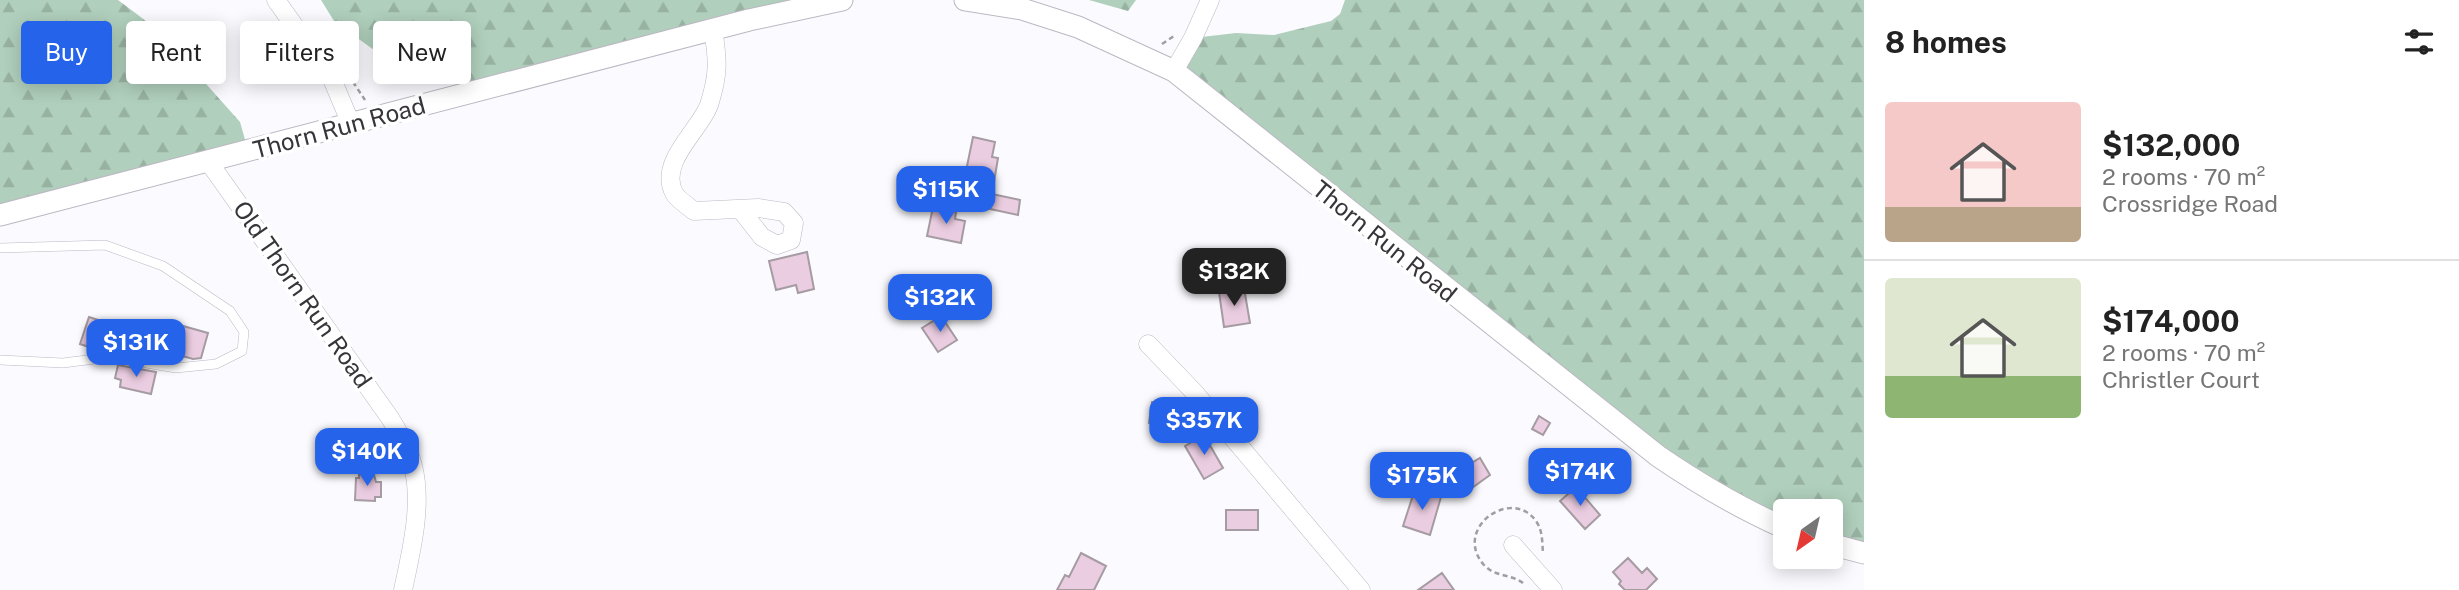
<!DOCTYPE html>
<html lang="en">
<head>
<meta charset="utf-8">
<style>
  :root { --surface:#fff; --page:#f2f2f2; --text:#222; --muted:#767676; --line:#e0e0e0; --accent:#2563eb }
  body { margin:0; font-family:"Public Sans",sans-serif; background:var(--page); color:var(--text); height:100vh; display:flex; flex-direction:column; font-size:26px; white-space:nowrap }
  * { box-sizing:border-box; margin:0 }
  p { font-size:23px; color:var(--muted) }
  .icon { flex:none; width:38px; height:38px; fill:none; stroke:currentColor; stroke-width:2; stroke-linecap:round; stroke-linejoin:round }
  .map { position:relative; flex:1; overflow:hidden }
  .drawer { display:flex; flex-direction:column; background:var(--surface); width:595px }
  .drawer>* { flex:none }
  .banner { position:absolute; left:21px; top:21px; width:665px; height:63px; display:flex; gap:14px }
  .needle { width:46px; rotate:214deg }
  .controls { position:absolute; left:1773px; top:499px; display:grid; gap:14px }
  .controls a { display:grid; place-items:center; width:70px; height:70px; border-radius:7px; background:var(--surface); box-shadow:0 4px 18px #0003; font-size:35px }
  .price { position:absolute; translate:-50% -60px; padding:0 16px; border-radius:14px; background:var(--accent); color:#fff; font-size:23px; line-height:46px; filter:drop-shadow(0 2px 4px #0008) }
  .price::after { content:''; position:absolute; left:50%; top:42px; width:21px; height:16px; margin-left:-10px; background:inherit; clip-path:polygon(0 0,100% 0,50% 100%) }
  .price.current { background:#222; color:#fff }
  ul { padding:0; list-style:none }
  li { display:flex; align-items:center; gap:21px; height:175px; padding:0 21px }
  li+li { border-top:2px solid var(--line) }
  li span { display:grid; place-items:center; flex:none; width:196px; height:140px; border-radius:7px; color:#555 }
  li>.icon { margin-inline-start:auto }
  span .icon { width:84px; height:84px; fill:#fffc; stroke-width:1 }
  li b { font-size:30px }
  h2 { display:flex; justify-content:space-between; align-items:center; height:84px; padding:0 21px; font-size:30px }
  .pill { padding:0 24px; border-radius:7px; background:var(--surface); box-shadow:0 4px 18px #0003; font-size:24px; line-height:63px }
  .pill.current { background:var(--accent); color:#fff }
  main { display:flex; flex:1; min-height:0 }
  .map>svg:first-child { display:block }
  .forest { fill:url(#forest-firs) }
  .building { fill:#ebcde1; stroke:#a59ba2; stroke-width:2 }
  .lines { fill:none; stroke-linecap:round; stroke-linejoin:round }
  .service-casing { stroke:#bcb8c3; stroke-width:10 }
  .minor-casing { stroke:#bcb8c3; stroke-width:19 }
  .tertiary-casing { stroke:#bcb8c3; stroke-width:23 }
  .path { stroke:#9f9ea2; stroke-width:2.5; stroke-dasharray:5 3.5; stroke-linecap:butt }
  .service { stroke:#fff; stroke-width:9 }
  .minor { stroke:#fff; stroke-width:18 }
  .tertiary { stroke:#fff; stroke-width:21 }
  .labels { text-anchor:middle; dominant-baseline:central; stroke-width:7; stroke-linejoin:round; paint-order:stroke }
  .street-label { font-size:24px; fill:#37353a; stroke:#fff }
</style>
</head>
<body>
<main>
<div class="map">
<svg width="1864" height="590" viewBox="0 0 1864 590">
  <defs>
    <pattern id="forest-firs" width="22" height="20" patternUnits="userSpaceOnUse" patternTransform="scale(1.75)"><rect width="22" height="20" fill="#b0cfbc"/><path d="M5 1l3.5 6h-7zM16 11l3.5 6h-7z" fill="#98b2a2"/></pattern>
  </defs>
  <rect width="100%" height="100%" fill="#fbfafe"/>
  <!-- forest -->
  <path class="forest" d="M0 0H118L158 30 240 122 248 150 0 215Z
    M321 0H842L472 92 439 69 385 58 334 21Z
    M1089 0H1136L1128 11Z
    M1345 0H1864V553L1831 544 1830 511H1785V528L1748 512 1174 71 1193 38 1236 33 1274 35 1331 21 1340 14Z"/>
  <!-- building -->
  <path class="building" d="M973 137 995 142 992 157 998 158 992 194 974 190 978 173 966 171Z
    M992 194 1020 200 1018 215 990 209Z
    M933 207 956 212 955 219 965 221 961 243 927 236Z
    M807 252 814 289 798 293 796 285 776 290 769 261Z
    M1244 288 1250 323 1224 327 1219 292Z
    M941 316 957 340 938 352 922 328Z
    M89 317 110 324 101 351 80 344Z
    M176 324 208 333 201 358 193 359 168 352Z
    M118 365 156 372 151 394 120 387 121 380 115 378Z
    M1152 402 1175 404 1172 426 1149 423Z
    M1539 416 1550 423 1543 435 1532 429Z
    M1204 435 1223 468 1204 479 1185 446Z
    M1480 458 1490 475 1462 495 1450 476Z
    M359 474 374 475 376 482H381V497H375V501L355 500 356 478H359Z
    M1576 487 1600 515 1585 529 1560 501Z
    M1415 489 1441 497 1430 535 1403 526Z
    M1226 510H1258V530H1226Z
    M1081 553 1106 566 1094 590H1057L1065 575 1069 577Z
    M1628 558 1642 573 1647 568 1657 579 1646 590H1625L1619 584 1621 581 1613 572Z
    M1442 573 1454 590H1418Z"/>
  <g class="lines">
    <!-- service casing -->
    <g class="service-casing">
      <path id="service" d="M0 248 105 245 163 266 230 311 244 332 242 351 216 364 176 368 110 357 63 363 0 360"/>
    </g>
    <!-- minor casing -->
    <g class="minor-casing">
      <path id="minor" d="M276 0 332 79 351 124
        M713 29C718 60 719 74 709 105 700 130 658 162 674 193 677 199 688 206 694 211L758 208 784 212 794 223 791 240 777 245 762 237 740 209
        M1174 71 1193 38 1210 0
        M208 161 390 418C399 433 409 449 413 466 423 505 411 552 403 590
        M1148 344 1195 393 1361 590
        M1513 545 1553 590"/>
    </g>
    <!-- tertiary casing -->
    <g class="tertiary-casing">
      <path id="tertiary" d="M965 0 1022 9 1078 27 1174 71 1658 456C1699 484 1739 508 1785 528
        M0 215 749 20 842 0
        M1830 544 1864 553"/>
    </g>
    <!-- path -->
    <path class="path" d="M1162 44 1174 36
      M353 82 365 100
      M1523 583C1511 574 1495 577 1484 565 1452 529 1511 486 1536 521 1543 531 1542 542 1543 553"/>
    <!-- service -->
    <use href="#service" class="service"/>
    <!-- minor -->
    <use href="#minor" class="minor"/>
    <!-- tertiary -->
    <use href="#tertiary" class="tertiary"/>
  </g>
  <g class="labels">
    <!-- street labels -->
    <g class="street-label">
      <text transform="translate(339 127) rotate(-15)">Thorn Run Road</text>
      <text transform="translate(1385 241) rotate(39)">Thorn Run Road</text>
      <text transform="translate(303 294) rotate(55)">Old Thorn Run Road</text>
    </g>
  </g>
</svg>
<div class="controls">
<a><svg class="needle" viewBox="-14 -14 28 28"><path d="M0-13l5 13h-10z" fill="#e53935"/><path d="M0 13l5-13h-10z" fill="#767676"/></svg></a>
</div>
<b class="price" style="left:946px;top:226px">$115K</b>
<b class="price current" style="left:1234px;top:308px">$132K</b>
<b class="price" style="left:940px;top:334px">$132K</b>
<b class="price" style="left:136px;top:379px">$131K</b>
<b class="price" style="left:1204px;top:457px">$357K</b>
<b class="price" style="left:367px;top:488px">$140K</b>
<b class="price" style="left:1580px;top:508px">$174K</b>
<b class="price" style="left:1422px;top:512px">$175K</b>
<div class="banner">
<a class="pill current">Buy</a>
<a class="pill">Rent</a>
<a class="pill">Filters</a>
<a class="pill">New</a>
</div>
</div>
<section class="drawer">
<h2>8 homes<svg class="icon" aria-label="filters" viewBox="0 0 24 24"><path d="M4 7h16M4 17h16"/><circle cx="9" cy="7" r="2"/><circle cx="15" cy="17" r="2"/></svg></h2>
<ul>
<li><span style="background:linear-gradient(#f6c9c9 75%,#b9a48a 0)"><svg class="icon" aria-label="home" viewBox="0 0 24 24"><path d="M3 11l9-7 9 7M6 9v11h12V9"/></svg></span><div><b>$132,000</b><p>2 rooms · 70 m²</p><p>Crossridge Road</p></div></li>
<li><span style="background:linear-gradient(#dfe7d0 70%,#8fb573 0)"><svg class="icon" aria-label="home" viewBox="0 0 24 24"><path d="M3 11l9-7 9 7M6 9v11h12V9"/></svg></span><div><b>$174,000</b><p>2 rooms · 70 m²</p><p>Christler Court</p></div></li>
</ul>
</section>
</main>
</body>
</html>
